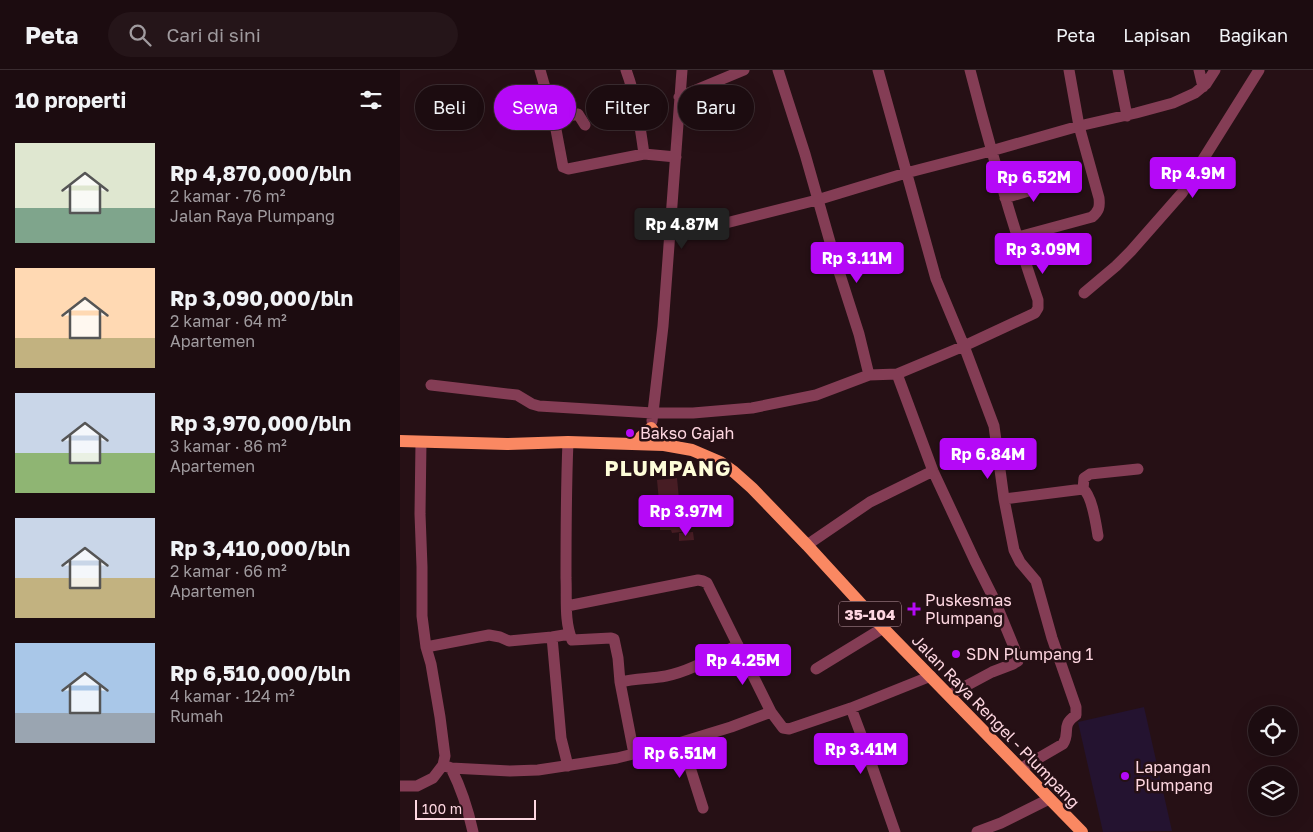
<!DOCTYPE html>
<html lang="id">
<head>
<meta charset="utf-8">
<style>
  :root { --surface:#1c0c10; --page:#251519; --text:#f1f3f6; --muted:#a09b9f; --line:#3a2c30; --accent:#b509f7 }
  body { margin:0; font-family:"Golos Text",sans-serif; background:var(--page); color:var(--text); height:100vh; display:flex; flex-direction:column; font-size:19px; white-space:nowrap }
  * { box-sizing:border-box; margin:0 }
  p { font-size:16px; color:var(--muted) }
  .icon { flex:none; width:28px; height:28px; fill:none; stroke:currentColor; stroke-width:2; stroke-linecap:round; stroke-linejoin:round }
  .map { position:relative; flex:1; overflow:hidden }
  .details { display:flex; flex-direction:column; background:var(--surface); width:400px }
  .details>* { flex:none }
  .guide { position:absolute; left:15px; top:15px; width:475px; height:45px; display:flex; gap:10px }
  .controls { position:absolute; left:848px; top:636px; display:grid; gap:10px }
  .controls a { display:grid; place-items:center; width:50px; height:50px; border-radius:50%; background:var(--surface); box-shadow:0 5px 20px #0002,0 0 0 1px var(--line); font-size:25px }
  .scale { position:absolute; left:15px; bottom:12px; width:121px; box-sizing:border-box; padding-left:5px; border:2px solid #fed7e1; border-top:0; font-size:14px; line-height:18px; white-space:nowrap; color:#fed7e1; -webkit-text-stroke:4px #261015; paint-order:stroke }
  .price { position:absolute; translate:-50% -42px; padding:0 11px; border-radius:5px; background:var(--accent); color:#fff; font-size:16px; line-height:32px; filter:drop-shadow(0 1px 2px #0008) }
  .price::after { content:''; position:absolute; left:50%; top:30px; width:15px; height:11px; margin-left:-8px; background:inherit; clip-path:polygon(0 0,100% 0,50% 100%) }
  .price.active { background:#222; color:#fff }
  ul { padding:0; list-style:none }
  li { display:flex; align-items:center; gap:15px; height:125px; padding:0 15px }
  li span { display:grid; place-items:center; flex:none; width:140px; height:100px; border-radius:0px; color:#555 }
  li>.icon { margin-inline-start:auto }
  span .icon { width:60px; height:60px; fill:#fffc; stroke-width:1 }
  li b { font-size:21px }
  h2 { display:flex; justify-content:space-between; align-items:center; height:60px; padding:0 15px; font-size:21px }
  .pill { padding:0 18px; border-radius:22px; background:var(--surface); box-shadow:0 5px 20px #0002,0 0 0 1px var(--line); font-size:18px; line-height:45px }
  .pill.active { background:var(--accent); color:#fff }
  header { display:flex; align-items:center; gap:30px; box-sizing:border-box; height:70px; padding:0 25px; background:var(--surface); border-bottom:1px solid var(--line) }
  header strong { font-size:24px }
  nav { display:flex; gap:28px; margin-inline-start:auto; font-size:18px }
  .search { width:350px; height:45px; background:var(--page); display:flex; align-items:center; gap:12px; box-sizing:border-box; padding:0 18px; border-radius:28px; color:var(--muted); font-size:19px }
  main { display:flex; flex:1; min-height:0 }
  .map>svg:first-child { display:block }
  .green { fill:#241330 }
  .building { fill:#471d24 }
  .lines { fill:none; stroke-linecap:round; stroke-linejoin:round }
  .minor { stroke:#843d55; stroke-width:11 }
  .major { stroke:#fa8862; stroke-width:12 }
  .poi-dot { fill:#b509f7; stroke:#261015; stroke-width:2 }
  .labels { text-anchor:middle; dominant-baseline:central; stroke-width:5; stroke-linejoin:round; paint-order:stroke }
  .shield { fill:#261015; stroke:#bd9ba4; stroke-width:1 }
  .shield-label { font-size:15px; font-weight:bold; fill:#fed7e1 }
  .poi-label { font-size:16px; fill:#fed7e1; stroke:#261015; text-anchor:start }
  .street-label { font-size:16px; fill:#fed7e1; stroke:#261015 }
  .district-label { font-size:21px; font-weight:bold; letter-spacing:1px; fill:#fefdd9; stroke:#261015 }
</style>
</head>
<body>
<header>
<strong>Peta</strong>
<div class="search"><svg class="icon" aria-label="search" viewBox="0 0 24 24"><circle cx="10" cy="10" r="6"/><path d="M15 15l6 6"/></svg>Cari di sini</div>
<nav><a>Peta</a><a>Lapisan</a><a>Bagikan</a></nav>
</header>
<main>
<section class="details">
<h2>10 properti<svg class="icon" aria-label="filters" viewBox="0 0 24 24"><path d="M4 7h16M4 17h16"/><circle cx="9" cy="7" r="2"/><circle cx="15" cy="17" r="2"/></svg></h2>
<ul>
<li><span style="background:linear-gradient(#dfe7d0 65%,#7fa58c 0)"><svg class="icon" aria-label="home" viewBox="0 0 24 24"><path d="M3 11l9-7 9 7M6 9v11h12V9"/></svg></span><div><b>Rp 4,870,000/bln</b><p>2 kamar · 76 m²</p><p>Jalan Raya Plumpang</p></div></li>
<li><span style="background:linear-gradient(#ffd9b3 70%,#c2b280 0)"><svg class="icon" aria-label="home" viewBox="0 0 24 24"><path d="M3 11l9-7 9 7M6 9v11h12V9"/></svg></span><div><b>Rp 3,090,000/bln</b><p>2 kamar · 64 m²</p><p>Apartemen</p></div></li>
<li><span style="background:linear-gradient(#c9d6e8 60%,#8fb573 0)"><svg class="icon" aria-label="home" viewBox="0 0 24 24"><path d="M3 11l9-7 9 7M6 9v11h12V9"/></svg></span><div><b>Rp 3,970,000/bln</b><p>3 kamar · 86 m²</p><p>Apartemen</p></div></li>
<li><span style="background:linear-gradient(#c9d6e8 60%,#c2b280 0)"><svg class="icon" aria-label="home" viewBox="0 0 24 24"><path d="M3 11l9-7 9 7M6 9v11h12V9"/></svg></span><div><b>Rp 3,410,000/bln</b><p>2 kamar · 66 m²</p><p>Apartemen</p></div></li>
<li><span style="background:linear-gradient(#a9c7e8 70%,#9aa5b1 0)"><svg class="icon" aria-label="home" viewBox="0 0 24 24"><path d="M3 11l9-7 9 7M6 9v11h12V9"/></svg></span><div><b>Rp 6,510,000/bln</b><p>4 kamar · 124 m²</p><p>Rumah</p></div></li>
</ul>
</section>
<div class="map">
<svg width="913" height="762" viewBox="0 0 913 762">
  <rect width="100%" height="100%" fill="#261015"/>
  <!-- green -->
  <path class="green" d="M744 637 772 761 703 762 678 652Z"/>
  <!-- building -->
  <path class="building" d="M277 408 279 429 259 431 257 410Z
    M281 430 282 448 287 447 289 461 272 463 271 460H260V450L270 449V453L280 452V447L260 449 259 432Z
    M293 462 294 470 279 471V463Z"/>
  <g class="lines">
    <!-- minor -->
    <path class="minor" d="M140 0 154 49 163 97 168 99 244 84 276 87
      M226 0C236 27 240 55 244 84
      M378 0 405 84 434 186 459 264 469 305
      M478 0 536 209 564 276 594 356 604 429 614 480 620 492 636 511 652 568 676 637V645C660 656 671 662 663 674L620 699
      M718 0 727 46
      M799 0 803 17
      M279 27 344 0
      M154 49 178 44 185 55
      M605 128 655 113
      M270 164 322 154 417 130 506 103 591 81 679 56 736 43 773 33 795 23 806 14 815 0
      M618 167 692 147C699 141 700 137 699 128L679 56 669 0
      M684 223 716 196 731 181 782 123 859 0
      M497 304 533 401 575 491 595 531 618 587V591L613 594 592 602 549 625
      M31 315 117 325 132 334 139 336 253 343H293L352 338 416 325 469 305 497 304 564 276 635 243 638 238V230C612 154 590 78 570 0
      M252 351 263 256 282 0
      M168 372C166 418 166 463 166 508 167 528 164 551 172 570L211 568 214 569 218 588 220 612C235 608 251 609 266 606 291 601 315 586 338 575
      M683 419 684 408 690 404 738 399
      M604 429 683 419C692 425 696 454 698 466
      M407 475 470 432 533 401
      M167 536 298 510 303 511 307 513 371 642 383 658 389 659 451 638 531 606
      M152 567 161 668 168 696
      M26 577 89 565 100 567 109 571 152 567 170 564
      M416 599 483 558
      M220 612 234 684
      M451 638 466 678 473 699 495 762
      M282 672 303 738
      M43 695 51 698 110 701 138 700 217 688 282 672 331 657 371 642
      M51 698C62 720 68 739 73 762
      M0 716H17L33 708 43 695 45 686 40 647 31 594 26 577 22 546V497L20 444 21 372
      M577 762 601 753 649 729"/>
    <!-- major -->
    <path class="major" d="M0 371 107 374 168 372 264 375 292 380 320 392 334 402 352 418 407 475 483 558 682 762
      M233 374 251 358 264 375"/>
  </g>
  <!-- markers -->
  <g class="poi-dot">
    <circle cx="230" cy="363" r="5"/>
    <path d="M511.5 531.5h5v5h5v5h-5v5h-5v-5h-5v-5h5z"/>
    <circle cx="556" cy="584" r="5"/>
    <circle cx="725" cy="706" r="5"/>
  </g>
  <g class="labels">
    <!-- shield labels -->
    <rect class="shield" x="439" y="531.5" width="62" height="25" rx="4"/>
    <g class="shield-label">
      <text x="470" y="544">35-104</text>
    </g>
    <!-- poi labels -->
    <g class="poi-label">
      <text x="240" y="363">Bakso Gajah</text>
      <text x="525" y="530">Puskesmas<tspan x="525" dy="18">Plumpang</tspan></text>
      <text x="566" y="584">SDN Plumpang 1</text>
      <text x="735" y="697">Lapangan<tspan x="735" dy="18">Plumpang</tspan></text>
    </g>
    <!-- street labels -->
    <g class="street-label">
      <text transform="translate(596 651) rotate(46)">Jalan Raya Rengel - Plumpang</text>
    </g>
    <!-- district labels -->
    <g class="district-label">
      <text x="268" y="398">PLUMPANG</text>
    </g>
  </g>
</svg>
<div class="controls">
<a><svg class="icon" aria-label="locate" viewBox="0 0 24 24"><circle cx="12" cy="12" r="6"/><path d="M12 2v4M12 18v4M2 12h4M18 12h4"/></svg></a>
<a><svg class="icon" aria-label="layers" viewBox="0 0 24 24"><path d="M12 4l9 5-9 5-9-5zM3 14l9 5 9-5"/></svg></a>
</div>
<div class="scale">100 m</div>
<b class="price" style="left:793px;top:129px">Rp 4.9M</b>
<b class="price" style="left:634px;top:133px">Rp 6.52M</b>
<b class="price active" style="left:282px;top:180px">Rp 4.87M</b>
<b class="price" style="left:643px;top:205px">Rp 3.09M</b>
<b class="price" style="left:457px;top:214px">Rp 3.11M</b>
<b class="price" style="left:588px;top:410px">Rp 6.84M</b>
<b class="price" style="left:286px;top:467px">Rp 3.97M</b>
<b class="price" style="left:343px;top:616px">Rp 4.25M</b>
<b class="price" style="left:461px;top:705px">Rp 3.41M</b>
<b class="price" style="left:280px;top:709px">Rp 6.51M</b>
<div class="guide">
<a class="pill">Beli</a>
<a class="pill active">Sewa</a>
<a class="pill">Filter</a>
<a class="pill">Baru</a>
</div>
</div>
</main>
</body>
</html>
